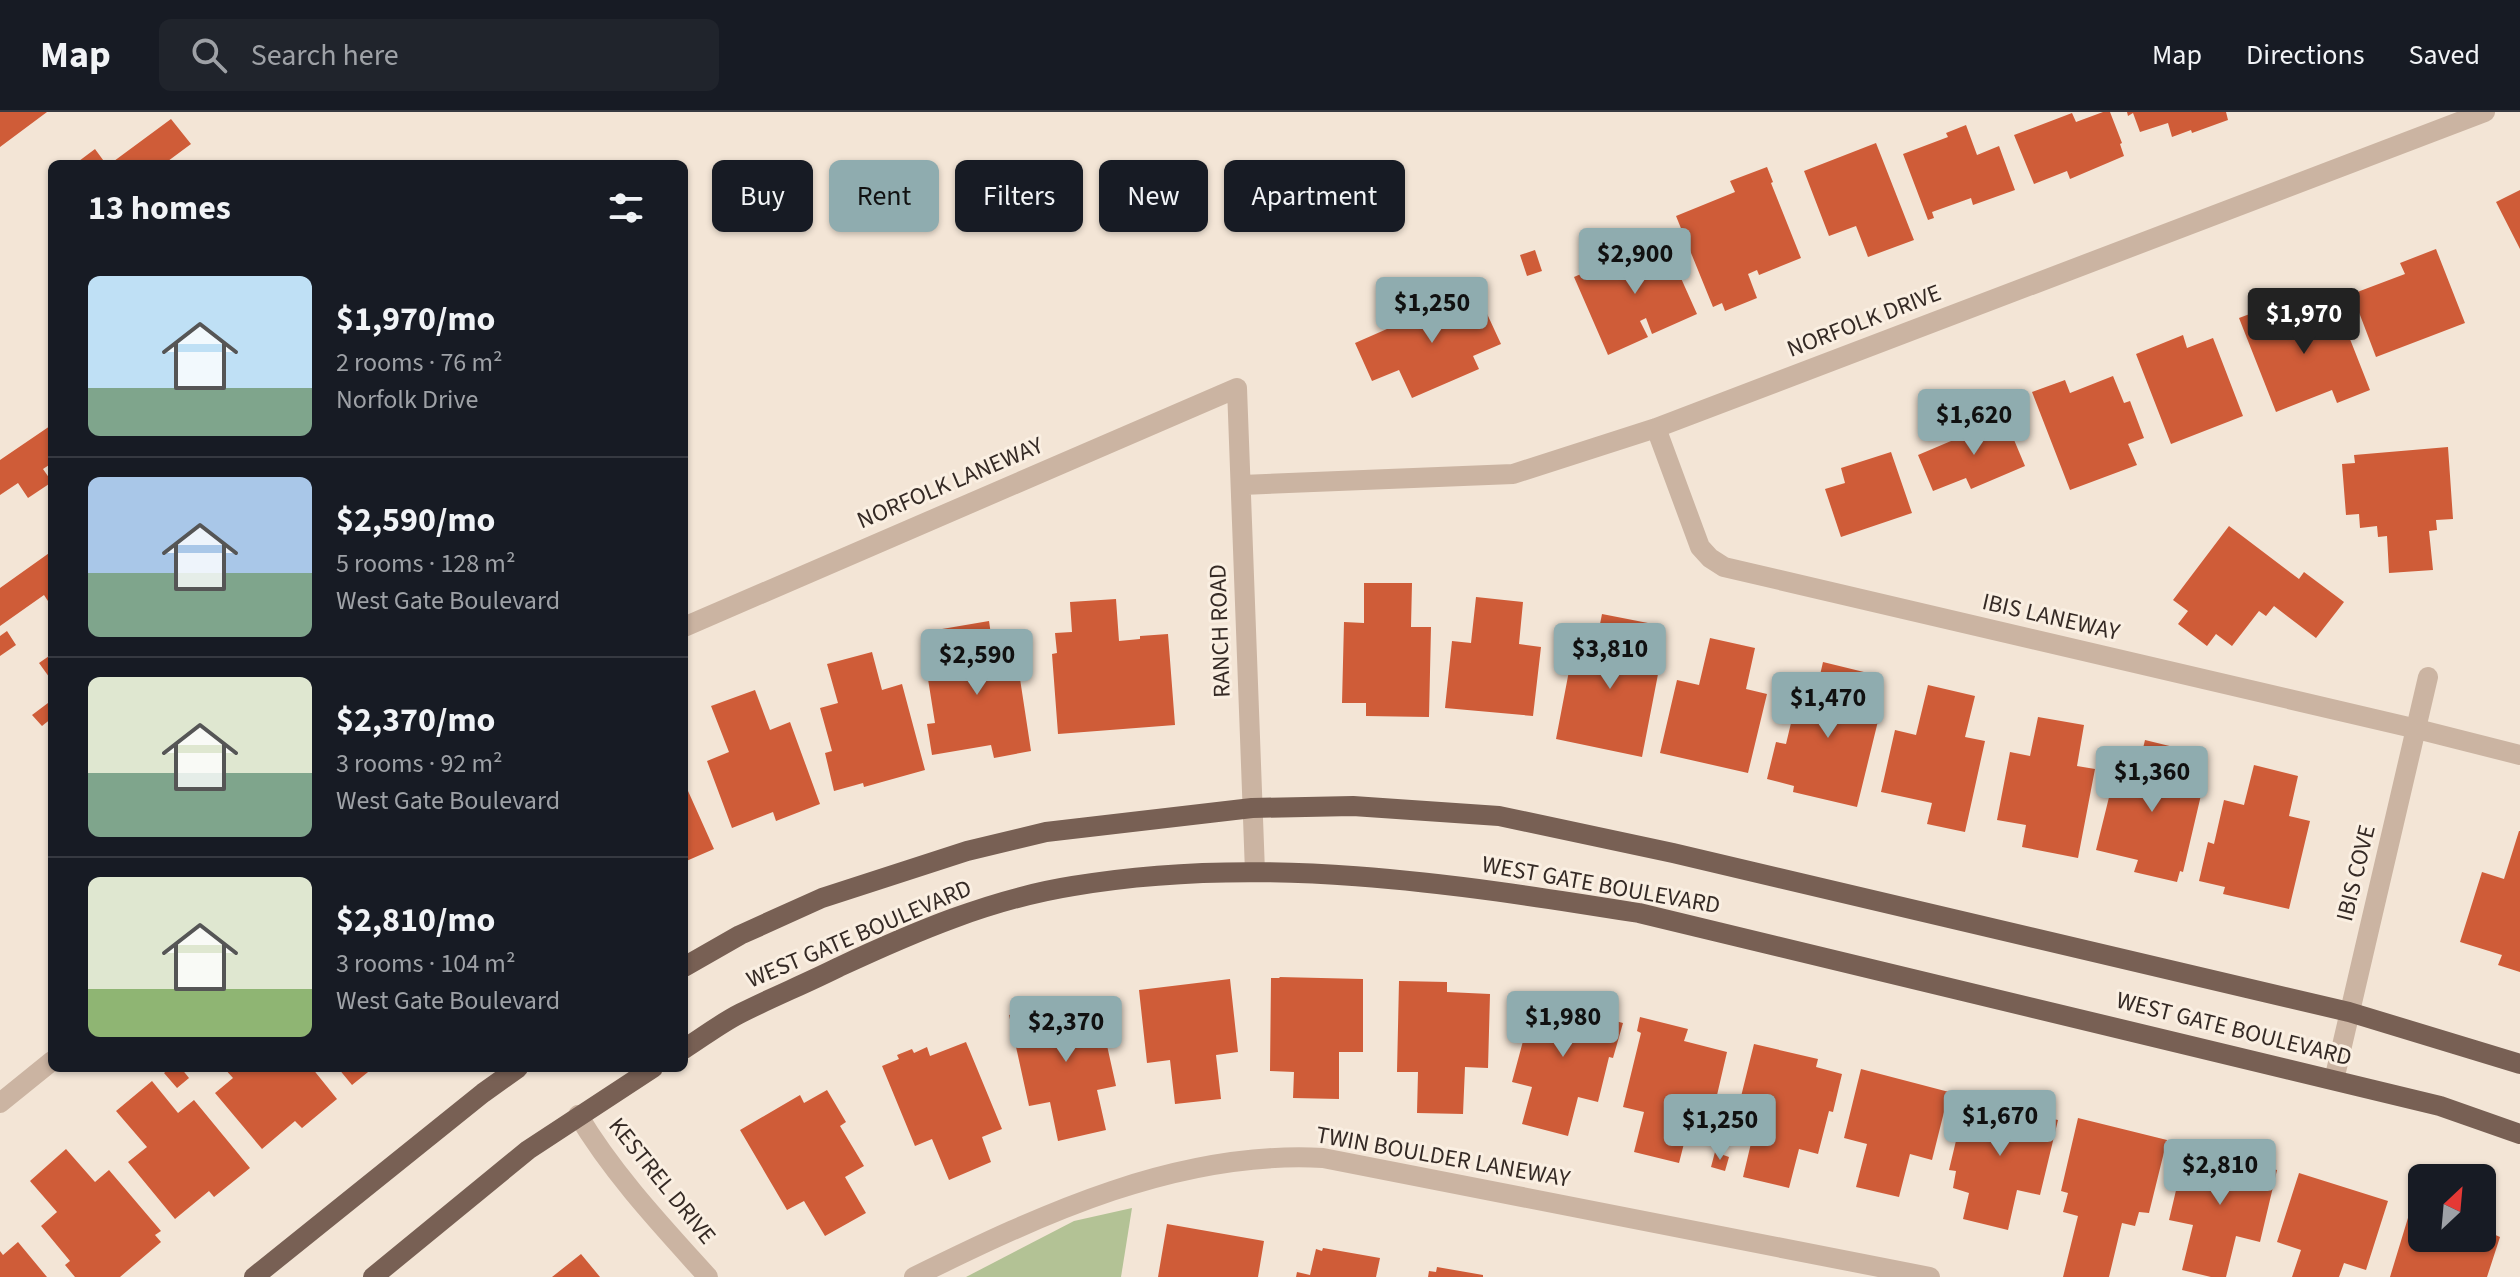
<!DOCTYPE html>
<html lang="en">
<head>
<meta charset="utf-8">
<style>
  :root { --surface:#171b24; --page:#20242c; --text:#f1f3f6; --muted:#9ea1a6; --line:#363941; --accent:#8facaf }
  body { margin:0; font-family:"Source Sans 3",sans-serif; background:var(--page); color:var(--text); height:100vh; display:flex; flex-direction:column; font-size:30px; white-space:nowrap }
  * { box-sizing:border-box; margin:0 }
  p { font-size:26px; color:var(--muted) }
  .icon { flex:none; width:44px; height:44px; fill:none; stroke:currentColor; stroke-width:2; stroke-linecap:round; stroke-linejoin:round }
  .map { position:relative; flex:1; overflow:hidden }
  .side { position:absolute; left:48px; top:48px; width:640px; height:912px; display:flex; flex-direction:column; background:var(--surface); border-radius:12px; box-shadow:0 2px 6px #0004 }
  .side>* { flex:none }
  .banner { position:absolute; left:712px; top:48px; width:760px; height:72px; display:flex; gap:16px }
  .needle { width:52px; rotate:26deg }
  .buttons { position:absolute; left:2408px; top:1052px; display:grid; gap:16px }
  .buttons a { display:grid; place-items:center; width:88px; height:88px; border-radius:12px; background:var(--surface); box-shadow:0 2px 6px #0004; font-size:40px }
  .price { position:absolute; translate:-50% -68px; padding:0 18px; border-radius:8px; background:var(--accent); color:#111; font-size:26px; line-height:52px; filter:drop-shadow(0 2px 4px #0008) }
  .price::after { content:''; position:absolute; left:50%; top:48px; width:24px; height:18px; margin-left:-12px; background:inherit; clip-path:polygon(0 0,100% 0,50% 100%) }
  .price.active { background:#222; color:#fff }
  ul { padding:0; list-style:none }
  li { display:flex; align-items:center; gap:24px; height:200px; padding:0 40px }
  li+li { border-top:2px solid var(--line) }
  li span { display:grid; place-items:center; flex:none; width:224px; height:160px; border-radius:12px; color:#555 }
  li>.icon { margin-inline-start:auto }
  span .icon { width:96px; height:96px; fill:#fffc; stroke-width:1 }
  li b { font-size:34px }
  h2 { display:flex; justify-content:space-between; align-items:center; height:96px; padding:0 40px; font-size:34px }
  .tag { padding:0 28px; border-radius:12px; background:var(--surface); box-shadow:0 2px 6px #0004; font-size:28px; line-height:72px }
  .tag.active { background:var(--accent); color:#111 }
  header { display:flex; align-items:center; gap:48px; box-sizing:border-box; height:112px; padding:0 40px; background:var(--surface); border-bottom:2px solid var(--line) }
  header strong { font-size:38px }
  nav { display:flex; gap:44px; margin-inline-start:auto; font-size:28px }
  .search { width:560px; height:72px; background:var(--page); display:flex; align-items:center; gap:20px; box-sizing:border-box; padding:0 28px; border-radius:12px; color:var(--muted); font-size:30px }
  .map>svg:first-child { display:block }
  .green { fill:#b3c295 }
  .building { fill:#cf5c38 }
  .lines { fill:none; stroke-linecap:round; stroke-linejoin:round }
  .minor { stroke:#cbb4a2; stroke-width:20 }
  .major { stroke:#786054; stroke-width:20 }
  .labels { text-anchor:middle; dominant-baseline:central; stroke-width:6; stroke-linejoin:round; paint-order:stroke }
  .street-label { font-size:24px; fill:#352a25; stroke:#faefe2 }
</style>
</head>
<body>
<header>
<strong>Map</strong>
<div class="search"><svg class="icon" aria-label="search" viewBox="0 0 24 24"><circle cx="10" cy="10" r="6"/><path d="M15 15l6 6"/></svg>Search here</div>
<nav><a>Map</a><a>Directions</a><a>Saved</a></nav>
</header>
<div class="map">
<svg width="2520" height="1165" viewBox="0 0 2520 1165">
  <rect width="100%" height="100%" fill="#f3e5d6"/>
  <!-- green -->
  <path class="green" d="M1132 1096 1121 1165H966L1074 1109Z"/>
  <!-- building -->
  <path class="building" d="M0 0H47L0 35Z
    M2103 0H2110L2122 31 2120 32 2124 44 2070 67 2067 59 2034 72 2014 23 2072 1 2076 10Z
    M2127 0H2226L2228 8 2192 21 2191 18 2172 25 2168 11 2140 20 2133 1 2128 4Z
    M171 7 191 32 164 52H110Z
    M1966 13 1977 43 1999 34 2015 78 1973 93 1971 86 1932 100 1934 106 1928 108 1903 42 1948 25 1946 21Z
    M1876 31 1914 128 1868 145 1856 114 1829 124 1804 59Z
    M95 37 106 52H75Z
    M1767 55 1773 70 1771 71 1801 146 1759 163 1757 158 1748 162 1757 186 1725 199 1722 191 1713 195 1676 104 1735 80 1730 69Z
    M2520 78V137L2496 90Z
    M1663 126 1697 202 1652 222 1646 206 1640 209 1648 225 1608 243 1574 165Z
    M2436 137 2465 211 2376 245 2352 182 2405 162 2400 151Z
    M1535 138 1542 159 1527 164 1520 143Z
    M1476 178 1501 232 1473 244 1479 257 1412 286 1399 258 1372 269 1355 231Z
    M2279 191 2288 213 2337 194 2370 278 2337 291 2332 278 2276 300 2239 206Z
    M2183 223 2187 236 2213 226 2243 304 2171 332 2136 242Z
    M2113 264 2124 291 2130 289 2144 326 2128 332 2137 353 2070 378 2032 280 2065 268 2070 281Z
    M2004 304 2025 354 1971 377 1966 366 1933 379 1918 343 1951 329 1950 326Z
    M50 314 52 318V351L43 357 52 370 28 386 18 371 0 383V348Z
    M2448 335 2453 407 2436 408 2437 418 2429 419 2433 458 2389 461 2387 424 2378 425 2377 414 2360 416 2359 402 2346 403 2342 352 2355 351 2354 343Z
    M1891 340 1912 401 1841 425 1825 377 1845 371 1841 356Z
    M2229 414 2299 467 2304 460 2344 490 2316 526 2274 494 2266 504 2259 499 2232 534 2216 522 2207 534 2178 512 2188 499 2173 488Z
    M52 439V490L50 492 44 483 0 514V476Z
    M1364 471H1412L1411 515H1431L1429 605 1366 604V591H1342L1344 510 1364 511Z
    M1476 485 1523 490 1519 532 1541 535 1533 604 1445 596 1452 529 1471 531Z
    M1116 487 1119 529 1140 527V524L1168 522 1175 613 1058 622 1052 542 1057 541 1055 521 1072 520 1070 490Z
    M1602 502 1648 511 1640 553 1659 557 1642 645 1556 627 1573 538 1594 542Z
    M989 509 995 550 1017 547 1031 639 994 646 991 633 932 643 927 612 935 611 928 567 949 564 942 517Z
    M7 519 16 533 0 544V524Z
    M1710 526 1755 536 1746 577 1767 582 1748 661 1660 641 1677 568 1699 573Z
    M872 540 882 578 902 572 925 658 864 675 863 671 834 679 825 641 832 639 820 596 838 591 827 552Z
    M52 542V569L39 551Z
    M1823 550 1868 561 1857 604 1878 609 1857 695 1793 680 1794 674 1767 667 1776 630 1786 632 1797 586 1814 589Z
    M1928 573 1975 584 1965 625 1985 629 1965 720 1927 712 1932 691 1881 680 1895 618 1916 623Z
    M755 578 770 618 790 610 820 692 776 709 773 700 732 716 707 649 729 640 711 594Z
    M48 591 52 596V606L42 614 32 603Z
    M2038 605 2084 613 2077 654 2095 657 2078 746 2022 735 2026 713 1997 708 2010 640 2030 644Z
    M2145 628 2190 639 2181 679 2201 683 2183 760 2180 759 2177 770 2134 760 2138 748 2096 738 2113 669 2134 674Z
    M2254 653 2298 664 2289 704 2310 709 2289 797 2223 782 2225 775 2199 769 2208 730 2214 732 2224 688 2244 693Z
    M684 670 714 737 684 750Z
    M2519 719H2520V860L2498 853 2502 843 2460 830 2482 760 2504 767Z
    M1279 865 1363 867V940H1339V987L1293 986 1294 960 1270 959 1271 866H1280Z
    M1230 867 1238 940 1216 943 1221 987 1175 992 1170 948 1147 951 1139 878Z
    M1399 869 1447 870V880L1490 882 1488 956 1465 955 1463 1002 1417 1001 1418 960H1397Z
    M1530 879 1598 897 1596 904 1623 911 1613 946 1609 945 1598 990 1578 985 1568 1024 1522 1012 1532 975 1512 970 1530 903 1524 902Z
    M1074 889 1077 897 1104 891 1112 928 1106 929 1116 974 1097 978 1106 1018 1058 1029 1050 990 1029 994 1009 903Z
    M1640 905 1688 917 1684 929 1727 940 1711 1009 1691 1004 1679 1051 1634 1040 1644 1000 1623 995 1641 921 1637 919Z
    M966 930 1002 1017 982 1025 991 1050 949 1068 932 1027 915 1034 882 954 899 947 897 943 912 937 914 941 927 935 930 944Z
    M1754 932 1818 947 1816 955 1842 962 1833 1000 1829 999 1818 1042 1799 1037 1789 1076 1743 1065 1752 1027 1732 1021Z
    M170 956H181L189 966 177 976 164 961Z
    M224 956H312L337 987 302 1016 295 1009 262 1037 215 981 233 966Z
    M338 956H373L352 973Z
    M1861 957 1949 980 1932 1048 1910 1042 1899 1085 1856 1075 1867 1032 1844 1026Z
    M152 969 178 1001 194 988 250 1056 214 1085 209 1079 175 1107 128 1050 147 1035 116 999Z
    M827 978 846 1010 840 1014 864 1054 845 1065 866 1101 825 1124 804 1089 787 1098 740 1018 800 983 804 991Z
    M1977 985 2022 999 2023 995 2045 1000 2044 1005 2058 1008 2040 1083 2017 1078 2008 1118 1963 1107 1969 1081 1953 1076 1956 1059 1949 1058 1966 987 1976 989Z
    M2078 1006 2167 1028 2149 1101 2139 1100 2135 1114 2122 1111 2109 1165H2063L2078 1104 2063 1100 2068 1081 2061 1079Z
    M2186 1036 2197 1039V1036L2223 1041 2222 1045 2241 1049 2242 1045 2266 1051 2264 1055 2277 1058 2260 1130 2236 1124 2226 1165H2211L2182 1158 2193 1113 2169 1108Z
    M66 1037 95 1070 109 1058 161 1119 155 1123 161 1130 120 1165H75L65 1153 70 1149 41 1114 57 1100 30 1069Z
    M1715 1040 1729 1045 1725 1059 1711 1055Z
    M2299 1061 2388 1089 2366 1158 2344 1151 2339 1165H2292L2301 1138 2277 1130Z
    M2411 1096 2422 1100V1126H2482V1117L2500 1125 2487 1165H2390Z
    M1167 1112 1264 1129 1258 1165H1158Z
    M18 1130 47 1165H0V1139L3 1143Z
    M1323 1136 1380 1146 1376 1165H1296L1297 1160 1310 1163 1316 1137 1322 1139Z
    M581 1142 600 1165H552Z
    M1437 1155 1483 1163V1165H1428L1429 1159 1436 1160Z"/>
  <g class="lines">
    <!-- minor -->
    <path class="minor" d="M1656 316 1700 435 1710 446 1724 455 2417 617 2520 643
      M1242 373 1513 362 1656 316 2485 0
      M684 515 1237 276 1255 760
      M2334 968 2428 565
      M0 991 52 949
      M578 1003C613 1062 662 1114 708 1165
      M914 1165C1042 1102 1178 1038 1323 1046L1930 1165"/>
    <!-- major -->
    <path class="major" d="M684 855 740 823 822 786 967 739 1046 720 1252 696 1353 694 1499 704 1673 741 2349 900 2520 952
      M684 937C703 925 721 911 741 901 773 885 807 871 839 855 914 820 991 787 1073 774 1261 742 1452 771 1639 801L2440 994 2520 1022
      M254 1165 483 981 518 956
      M373 1165 528 1038 653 956"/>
  </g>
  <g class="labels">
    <!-- street labels -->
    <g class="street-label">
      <text transform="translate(1864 209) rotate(-21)">NORFOLK DRIVE</text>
      <text transform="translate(950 371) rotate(-23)">NORFOLK LANEWAY</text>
      <text transform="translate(2051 505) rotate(13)">IBIS LANEWAY</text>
      <text transform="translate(1220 519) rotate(-92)">RANCH ROAD</text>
      <text transform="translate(2356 761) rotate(-76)">IBIS COVE</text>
      <text transform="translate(1601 773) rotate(10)">WEST GATE BOULEVARD</text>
      <text transform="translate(859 822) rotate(-23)">WEST GATE BOULEVARD</text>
      <text transform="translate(2234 917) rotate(14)">WEST GATE BOULEVARD</text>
      <text transform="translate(1443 1045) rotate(10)">TWIN BOULDER LANEWAY</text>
      <text transform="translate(662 1069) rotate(51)">KESTREL DRIVE</text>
    </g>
  </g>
</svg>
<div class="buttons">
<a><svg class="needle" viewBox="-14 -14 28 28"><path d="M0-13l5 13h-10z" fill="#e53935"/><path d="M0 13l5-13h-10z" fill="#9ea1a6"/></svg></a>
</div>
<b class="price" style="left:1635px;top:184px">$2,900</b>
<b class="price" style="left:1432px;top:233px">$1,250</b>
<b class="price active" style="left:2304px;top:244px">$1,970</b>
<b class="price" style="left:1974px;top:345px">$1,620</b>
<b class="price" style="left:1610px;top:579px">$3,810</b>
<b class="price" style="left:977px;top:585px">$2,590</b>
<b class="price" style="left:1828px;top:628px">$1,470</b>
<b class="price" style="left:2152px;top:702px">$1,360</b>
<b class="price" style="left:1563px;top:947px">$1,980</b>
<b class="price" style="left:1066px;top:952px">$2,370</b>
<b class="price" style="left:2000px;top:1046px">$1,670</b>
<b class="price" style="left:1720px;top:1050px">$1,250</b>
<b class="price" style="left:2220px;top:1095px">$2,810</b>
<div class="banner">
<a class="tag">Buy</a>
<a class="tag active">Rent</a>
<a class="tag">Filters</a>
<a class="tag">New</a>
<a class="tag">Apartment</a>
</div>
<section class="side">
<h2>13 homes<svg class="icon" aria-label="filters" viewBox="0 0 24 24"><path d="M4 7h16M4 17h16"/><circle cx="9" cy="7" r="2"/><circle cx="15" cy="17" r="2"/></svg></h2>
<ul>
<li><span style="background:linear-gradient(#bfe0f5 70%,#7fa58c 0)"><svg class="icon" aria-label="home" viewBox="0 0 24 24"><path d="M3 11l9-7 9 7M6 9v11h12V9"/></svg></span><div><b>$1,970/mo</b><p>2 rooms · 76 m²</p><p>Norfolk Drive</p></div></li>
<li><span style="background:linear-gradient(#a9c7e8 60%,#7fa58c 0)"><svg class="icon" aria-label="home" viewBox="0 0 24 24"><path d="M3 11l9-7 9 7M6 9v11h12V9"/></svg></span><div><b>$2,590/mo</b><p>5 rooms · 128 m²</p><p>West Gate Boulevard</p></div></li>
<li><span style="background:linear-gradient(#dfe7d0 60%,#7fa58c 0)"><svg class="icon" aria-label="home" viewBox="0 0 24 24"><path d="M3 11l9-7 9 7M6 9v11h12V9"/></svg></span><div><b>$2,370/mo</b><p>3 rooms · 92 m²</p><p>West Gate Boulevard</p></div></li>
<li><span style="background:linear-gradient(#dfe7d0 70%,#8fb573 0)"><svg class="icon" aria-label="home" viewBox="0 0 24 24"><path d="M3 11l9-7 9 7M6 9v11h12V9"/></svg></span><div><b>$2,810/mo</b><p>3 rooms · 104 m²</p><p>West Gate Boulevard</p></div></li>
</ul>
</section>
</div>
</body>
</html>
